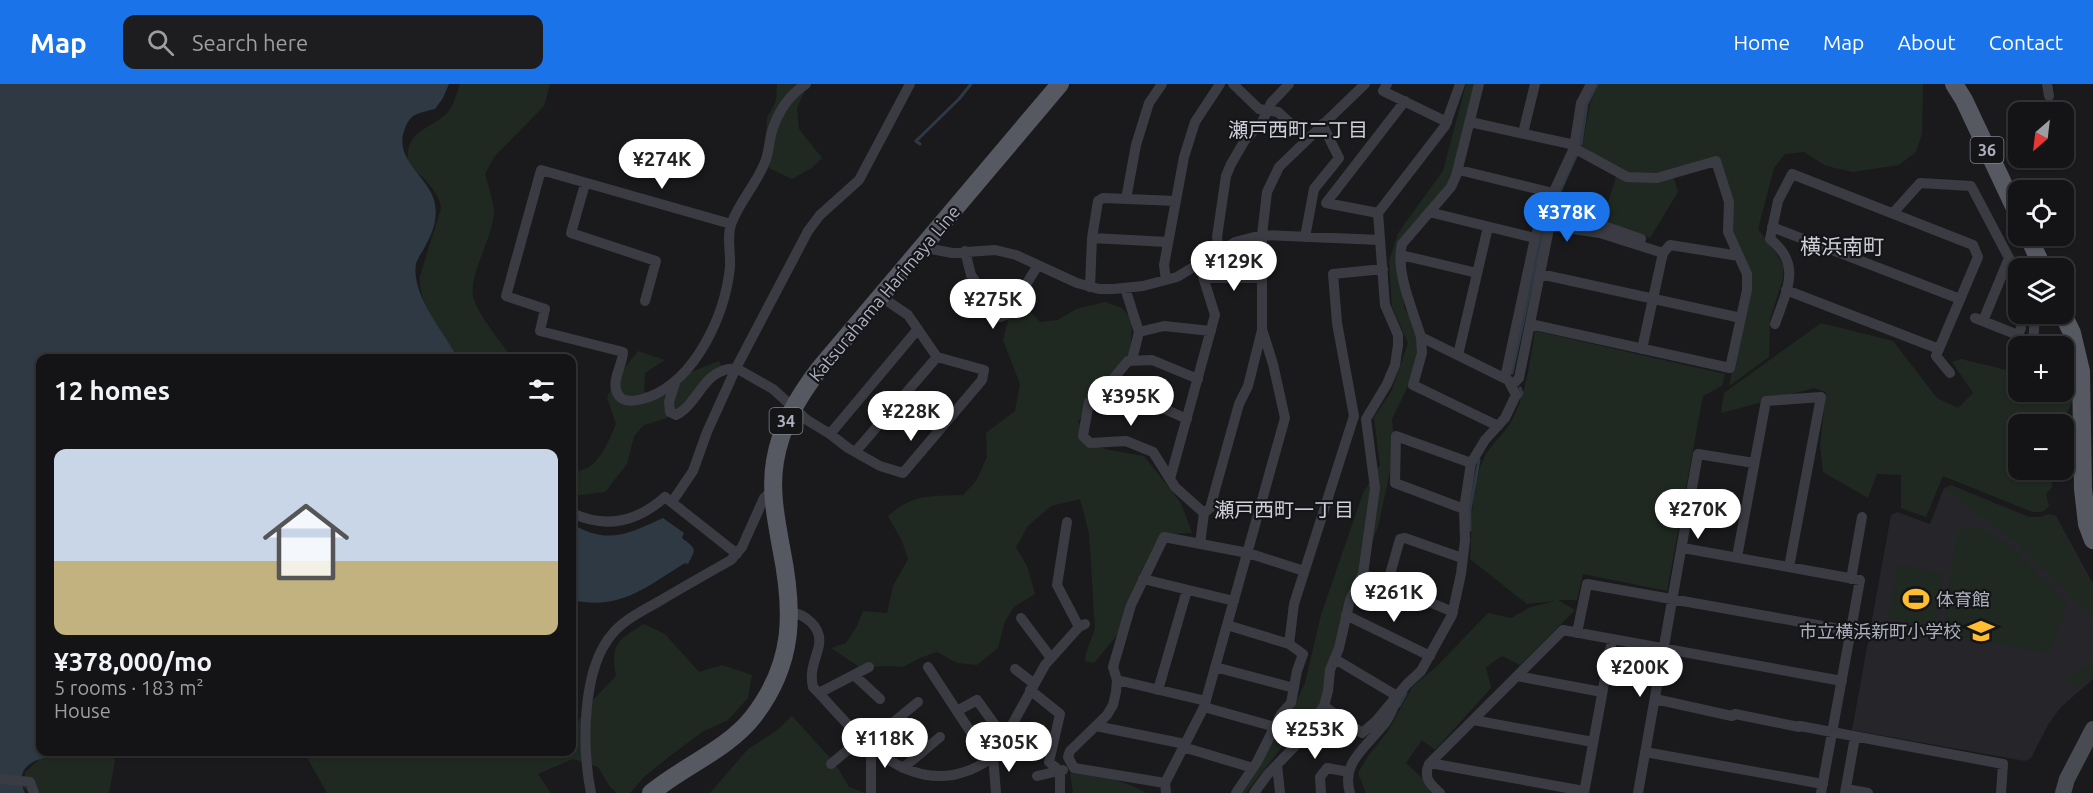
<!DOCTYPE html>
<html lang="en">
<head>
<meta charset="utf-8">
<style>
  :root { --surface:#141416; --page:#1d1d1f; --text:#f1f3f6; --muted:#9d9ea1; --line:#333335; --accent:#1a73e8 }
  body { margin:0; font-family:Ubuntu,"Noto Sans JP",sans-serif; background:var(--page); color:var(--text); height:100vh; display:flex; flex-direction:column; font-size:22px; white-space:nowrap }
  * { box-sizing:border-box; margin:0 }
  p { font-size:20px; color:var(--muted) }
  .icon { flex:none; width:33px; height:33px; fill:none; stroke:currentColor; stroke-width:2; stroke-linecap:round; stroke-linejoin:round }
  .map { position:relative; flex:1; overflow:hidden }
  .sheet { position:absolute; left:36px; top:270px; width:540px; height:402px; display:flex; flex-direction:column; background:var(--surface); border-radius:12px; box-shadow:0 2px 4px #0004,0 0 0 2px var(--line) }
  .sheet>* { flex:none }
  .needle { width:39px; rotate:208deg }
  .fabs { position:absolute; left:2008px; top:18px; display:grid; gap:12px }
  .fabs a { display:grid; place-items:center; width:66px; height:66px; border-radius:12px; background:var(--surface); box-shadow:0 2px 4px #0004,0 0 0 2px var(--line); font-size:30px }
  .price { position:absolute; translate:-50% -51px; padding:0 14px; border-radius:21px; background:#fff; color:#222; font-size:20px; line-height:39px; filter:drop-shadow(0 2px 3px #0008) }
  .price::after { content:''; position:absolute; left:50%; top:36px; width:18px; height:14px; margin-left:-9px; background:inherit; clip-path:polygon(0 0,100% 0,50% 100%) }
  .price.on { background:var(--accent); color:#fff }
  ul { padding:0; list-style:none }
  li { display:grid; align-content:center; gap:12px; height:318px; padding:0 18px }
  li span { display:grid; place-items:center; height:186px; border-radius:12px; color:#555 }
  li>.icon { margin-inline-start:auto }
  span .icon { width:108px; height:108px; fill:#fffc; stroke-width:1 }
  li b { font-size:26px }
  h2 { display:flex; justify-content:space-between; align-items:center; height:72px; padding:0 18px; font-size:26px }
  header { display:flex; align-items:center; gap:36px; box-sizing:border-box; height:84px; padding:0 30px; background:var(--accent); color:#fff }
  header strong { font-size:28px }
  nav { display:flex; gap:33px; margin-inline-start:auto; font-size:21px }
  .search { width:420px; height:54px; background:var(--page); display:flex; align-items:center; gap:15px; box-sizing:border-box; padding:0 21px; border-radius:12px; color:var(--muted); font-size:22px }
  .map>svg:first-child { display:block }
  .built { fill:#26262a }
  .green { fill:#1f2921 }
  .water { fill:#2e3943 }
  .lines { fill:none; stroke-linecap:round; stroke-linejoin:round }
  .stream { stroke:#2e3943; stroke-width:3 }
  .street { stroke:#3b3c43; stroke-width:10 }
  .secondary { stroke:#494b53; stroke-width:16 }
  .primary { stroke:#575962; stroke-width:18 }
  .labels { text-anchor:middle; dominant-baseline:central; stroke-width:4.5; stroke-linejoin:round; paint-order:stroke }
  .shield { fill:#151518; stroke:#7f828c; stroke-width:1.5 }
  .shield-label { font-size:16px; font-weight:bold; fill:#acb1be }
  .street-label { font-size:18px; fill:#acb1be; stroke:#151518 }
  .poi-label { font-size:18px; fill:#acb1be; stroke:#151518; text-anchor:start }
  .neighbourhood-label { font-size:20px; fill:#cdd0d9; stroke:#151518 }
  .quarter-label { font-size:21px; fill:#cdd0d9; stroke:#151518 }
</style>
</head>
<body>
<header>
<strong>Map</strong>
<div class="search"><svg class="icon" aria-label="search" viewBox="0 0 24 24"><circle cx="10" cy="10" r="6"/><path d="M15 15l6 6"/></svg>Search here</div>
<nav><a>Home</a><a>Map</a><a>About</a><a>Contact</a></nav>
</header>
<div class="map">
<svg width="2093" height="709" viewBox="0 0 2093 709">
  <rect width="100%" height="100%" fill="#1a1a1d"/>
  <!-- built -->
  <path class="built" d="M1951 401 2029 433H2040L2049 430 2056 432 2093 500V595L2061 623 2048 641 2031 674 2025 677 1852 646 1891 431 1897 428 1930 440 1944 404Z"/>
  <!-- green -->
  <path class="green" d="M460 0H550L544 22 494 73 485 90C488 101 493 115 494 126 495 152 466 192 474 216 480 232 502 261 513 274H460C444 253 417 219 420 192L441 124C439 107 421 91 408 80 404 44 431 47 449 27 454 20 457 8 460 0Z
    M777 0H808L797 24 799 45 822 74 812 84 792 95 769 84 770 68 766 59 767 34 776 17Z
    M1466 0H1479L1469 61 1448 100 1412 150 1401 174 1404 224 1424 252 1414 290 1392 335 1395 365 1378 443 1357 493 1319 626 1303 649 1285 659 1246 709H1242L1269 659 1291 629 1305 599 1321 531 1363 409 1380 381 1374 333 1391 308 1408 259 1392 223 1389 177 1398 149 1443 87Z
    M1598 0H1923L1922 50 1916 68 1899 81 1853 88 1826 82 1804 68 1785 70 1774 84 1758 145 1776 169 1784 183 1782 198 1770 235 1769 273 1729 302 1750 207 1730 147 1718 74 1656 93 1628 91 1582 62 1590 20Z
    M1617 90 1673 91 1678 108 1650 154 1602 137Z
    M1105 218 1122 224 1132 236 1130 275 1078 337 1088 359 1109 366 1144 372 1181 419 1192 449 1163 450 1153 464 1126 519 1125 542 1094 579 1085 577 1086 569 1095 545 1089 449 1080 415 1051 422 1028 442 1016 463 1027 482 1035 510 1014 523 1005 537 998 564 977 581 957 579 937 568 920 574 903 583 883 582 861 584 831 564 846 559 857 542 863 527 887 529 893 502 908 475 902 457 888 432C912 410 932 412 963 411L976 397 987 373 986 349 1015 327 1020 300 1003 256 1010 229 1024 221 1040 238 1058 236 1076 225Z
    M1821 239 1893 257 1937 314 1958 324 1973 309 1952 278 1961 275 2019 289V308H2062L2073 316 2062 340H2019V386H2052V403L2046 410 2049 421C2045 429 2038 429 2030 427L1943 392 1926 433 1901 424V391L1877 390 1868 414 1823 388 1820 361 1826 308 1814 304 1721 329 1724 309Z
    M1535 247 1725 290 1722 302 1703 312 1667 507 1583 490 1577 516H1558L1575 526 1520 581 1502 572 1486 583 1491 604 1435 666 1422 656 1406 679 1438 709H1366L1358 689 1368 672 1388 647 1412 603 1437 582 1488 529 1511 534 1531 523 1555 517 1527 520 1470 475C1472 445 1470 401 1484 374 1490 361 1502 352 1509 341 1527 311 1529 281 1535 247Z
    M638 267 665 276 645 289 644 308 656 309 686 290 719 277 722 285 710 303 684 323 667 334 644 341 634 352 627 380 605 408 572 412V387C597 390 608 358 616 340L607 313 618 292Z
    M1951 402 2030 434C2039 436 2046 431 2055 433L2083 488 2093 499V534L2013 456 1945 405Z
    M1978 443 2012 463 2068 520 2049 569 1953 551 1944 537 1958 446Z
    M1898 481 1943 489 1935 543 1888 534Z
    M644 540 665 550 699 588 722 581 752 591 748 614 728 636 702 648 670 672 644 693 630 709H617L610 703 598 683 573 675 538 690 551 709H327L304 668H572V643L577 639 585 624 616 592C610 559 618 556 644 540Z
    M2093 577V592L2076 606 2068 596Z
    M792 632 835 679 849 703 865 709H710L748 665 776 647Z
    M86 668H112L115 677 109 709H29L24 704 25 688 41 674Z
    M1070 689C1094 692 1125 695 1146 709H1073Z"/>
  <!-- water -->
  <path class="water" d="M0 0H449L443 14 435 25C417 30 411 28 404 47 394 77 431 94 435 120 438 139 431 152 422 168 420 171 417 176 416 180 411 208 440 244 454 267L456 274H40V668H85C60 671 8 671 25 709H0Z
    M663 434 684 449 682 454C697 465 696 465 688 480L685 479C646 503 620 527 572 516V440C608 461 628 450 663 434Z"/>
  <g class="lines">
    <!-- stream -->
    <path class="stream" d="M920 60 916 57 959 15 971 0
      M1581 60 1587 20 1597 0
      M1552 125 1577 70
      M1512 289 1543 147
      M1520 313 1522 309 1520 304
      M1470 446V425L1479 376
      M1399 622 1406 609"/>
    <!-- street -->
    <path class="street" d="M1233 0 1259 25 1278 28 1307 55
      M1387 0 1383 7 1447 38
      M2047 0 2049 12
      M1470 38 1575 61
      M1523 49 1535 0
      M1459 86 1553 109
      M585 100 571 149 656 177 645 217
      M1126 115 1136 61 1149 19 1162 0
      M1429 128 1535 154
      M1544 128 1567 136 1601 141 1641 155
      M1378 129 1326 119 1405 17
      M1893 129 1920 99 1971 102 2019 193
      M731 140 541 86 506 212 545 225 540 247 623 268C623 281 609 299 619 312 625 320 641 316 649 313 696 295 725 231 730 183 731 169 726 151 732 138 740 117 757 99 765 78 769 69 769 57 772 47 778 28 789 11 806 0
      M1772 143 1960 215
      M1305 153 1314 105 1339 74 1322 40
      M1092 154 1168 158
      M921 163 952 169 995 166 1016 171 1077 199 1099 205H1113L1143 202 1177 193 1235 158 1262 151 1380 156
      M965 167 971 191 1000 233 1008 230 1038 181
      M1219 167 1217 153 1226 92 1231 80 1245 56 1262 38 1271 19 1289 0
      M1663 169 1670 161 1739 172
      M1401 171 1477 189
      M1540 190 1741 234
      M1205 194H1262
      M1166 196 1164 181 1184 73 1195 38 1220 0
      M1090 203 1092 154 1098 117 1103 114 1176 117
      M1125 204 1139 248 1132 276
      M1786 206 1939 265
      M1975 234 2018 251 2021 244
      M1983 237 2009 174
      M1530 240 1730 284 1747 206V190L1728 148 1729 118 1716 77 1657 94 1627 93 1574 64
      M1775 240C1786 207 1803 181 1770 155L1778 117 1792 90 1973 161 1978 173 1936 272 1950 289
      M1139 248 1164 242 1211 247
      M1421 253 1422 269 1413 301 1498 342
      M2033 262 2035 230
      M1458 271 1488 143
      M2064 288 2081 287
      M1505 294 1535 154 1542 133 1574 64 1581 19 1591 0
      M1198 295 1152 276 1128 277 1102 308 1089 318 1083 352 1090 359 1126 357 1153 368 1175 403 1204 429 1200 460
      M675 299 669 318 670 328 676 331C695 322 702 294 722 287 726 285 732 285 736 284L773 305 807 336 830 350 848 364 880 382 903 389 982 296 984 286 937 273 908 231 880 212
      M1512 301 1519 294 1550 140 1566 144 1600 149 1663 169 1642 265
      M1095 315H1142L1187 335
      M830 350 918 245
      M856 367 937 273
      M1170 395 1215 231 1199 180
      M672 418 693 387 707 348 736 284 808 147 820 131 859 96 910 0
      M1464 425 1395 399 1396 352 1471 379
      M572 429C606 445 637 438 665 413L737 470
      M1204 429 1210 424 1239 320 1248 302 1262 246
      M1067 438 1057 501 1079 543
      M1683 464 1860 496 1821 709
      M1737 473 1766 317 1821 313 1789 483
      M1363 490 1453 528
      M1143 495 1234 517
      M1851 495 1862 433
      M1387 501 1400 455 1405 454 1462 474
      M790 528C805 530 822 543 819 561 816 576 809 586 813 603 850 641 892 701 953 691 971 687 984 681 997 668L1045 581 1079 543 1085 540
      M1346 531 1430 572
      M1021 534 1051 574
      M1227 541 1289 560 1303 570 1297 587 1291 619 1281 630 1257 678 1236 709
      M1577 549 1587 500 1851 547
      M1289 560 1294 520 1354 332 1337 239 1333 190 1383 185
      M1335 575 1397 612C1394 624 1389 636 1380 645 1364 665 1341 680 1350 709
      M928 583 989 676
      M1215 583 1294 604
      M1015 585 1033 599
      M854 591 880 615
      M1517 592 1602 608
      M1117 596 1206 617
      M1030 606 1060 630 1049 678 1060 687V709
      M1158 606 1187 506
      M819 609 869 583
      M1655 615 1732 632 1735 630 1799 643 1800 642 2003 680 2001 709
      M1324 622 1362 649 1376 637 1407 600 1421 587 1452 531 1461 490 1465 456 1464 425 1471 379 1485 356 1505 334 1516 311 1508 296 1421 253C1413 226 1395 188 1402 160L1451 103 1456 92 1479 0
      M1204 623 1275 643
      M957 627 977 616 1000 648
      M1473 636 1593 658
      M1096 642 1185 660
      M868 659 918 618
      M871 661V709
      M1183 663 1253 684
      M1645 668 1823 700
      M993 672 996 709
      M1430 679 1584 707
      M831 680 863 653
      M1277 681 1280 709
      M903 684 940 653
      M1037 692 1063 686
      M0 695 30 698 34 709
      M1165 699 1074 684 1068 673 1070 667 1107 631 1113 621 1116 608 1117 596 1113 583 1131 521 1164 453 1248 469 1304 487
      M1846 705 1868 709
      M591 709C582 664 581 585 613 549 626 534 646 525 663 515 685 502 708 489 731 476L742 463 764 414 773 405
      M1166 709 1165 699 1204 623 1285 334 1273 280 1262 245V151L1267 108 1279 83 1365 0
      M1254 709 1268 690 1296 661 1324 622 1328 607 1330 586 1339 564 1350 516 1363 490 1375 404 1366 335 1387 300 1395 281 1398 261V251L1385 221 1378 129 1445 42 1460 0
      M1321 709 1320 693 1327 684 1349 688
      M1440 709C1430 700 1423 694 1429 680L1563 546 1842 597
      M1584 709 1612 556
      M1638 709 1698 370 1754 379
      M1845 709 1855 653"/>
    <!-- secondary -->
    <path class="secondary" d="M2063 709 2067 695 2093 645"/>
    <!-- primary -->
    <path class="primary" d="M1954 0 1964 16 2019 133
      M2028 152 2043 184
      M2063 230 2072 249 2081 287 2083 405 2087 440 2093 456
      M651 709C682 683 728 665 753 633 795 579 794 527 781 463 776 435 770 406 775 377 781 341 798 313 820 284L1060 0"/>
  </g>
  <!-- icons -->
  <defs>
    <g id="stadium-bare" transform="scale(2.07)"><path d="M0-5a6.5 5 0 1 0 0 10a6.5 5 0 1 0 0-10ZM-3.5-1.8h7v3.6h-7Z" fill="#ffbd30" stroke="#151518" stroke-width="2.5" paint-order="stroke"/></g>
    <g id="school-bare" transform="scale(2.07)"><path d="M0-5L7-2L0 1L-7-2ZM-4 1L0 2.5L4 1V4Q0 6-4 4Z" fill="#ffbd30" stroke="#151518" stroke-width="2.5" paint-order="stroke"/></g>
  </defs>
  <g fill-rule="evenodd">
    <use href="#stadium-bare" x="1916" y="515"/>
    <use href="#school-bare" x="1981" y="547"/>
  </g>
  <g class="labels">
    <!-- shield labels -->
    <g class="shield">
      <rect x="1970.5" y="53" width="33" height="26" rx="4.5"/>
      <rect x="769.5" y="324" width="33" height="26" rx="4.5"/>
    </g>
    <g class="shield-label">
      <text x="1987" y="66">36</text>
      <text x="786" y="337">34</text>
    </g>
    <!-- street labels -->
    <g class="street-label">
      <text transform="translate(884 209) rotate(-50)">Katsurahama Harimaya Line</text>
    </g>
    <!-- poi labels -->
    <g class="poi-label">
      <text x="1936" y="515">体育館</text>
      <text x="1961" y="547" text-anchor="end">市立横浜新町小学校</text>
    </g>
    <!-- neighbourhood labels -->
    <g class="neighbourhood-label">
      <text x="1298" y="45">瀬戸西町二丁目</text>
      <text x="1284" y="425">瀬戸西町一丁目</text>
    </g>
    <!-- quarter labels -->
    <g class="quarter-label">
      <text x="1842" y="162">横浜南町</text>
    </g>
  </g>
</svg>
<div class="fabs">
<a><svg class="needle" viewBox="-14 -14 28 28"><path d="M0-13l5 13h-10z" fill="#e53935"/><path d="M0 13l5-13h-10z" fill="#9d9ea1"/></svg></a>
<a><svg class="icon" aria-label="locate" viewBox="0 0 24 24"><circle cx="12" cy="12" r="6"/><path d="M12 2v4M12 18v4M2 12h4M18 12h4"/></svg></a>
<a><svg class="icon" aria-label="layers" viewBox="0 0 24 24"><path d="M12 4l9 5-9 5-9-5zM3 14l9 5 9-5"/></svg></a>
<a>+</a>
<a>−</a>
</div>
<b class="price" style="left:662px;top:106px">¥274K</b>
<b class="price on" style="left:1567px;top:159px">¥378K</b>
<b class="price" style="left:1234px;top:208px">¥129K</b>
<b class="price" style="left:993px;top:246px">¥275K</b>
<b class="price" style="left:1131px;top:343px">¥395K</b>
<b class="price" style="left:911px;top:358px">¥228K</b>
<b class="price" style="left:1698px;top:456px">¥270K</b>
<b class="price" style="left:1394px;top:539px">¥261K</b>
<b class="price" style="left:1640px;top:614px">¥200K</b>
<b class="price" style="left:1315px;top:676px">¥253K</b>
<b class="price" style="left:885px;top:685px">¥118K</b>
<b class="price" style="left:1009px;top:689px">¥305K</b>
<section class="sheet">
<h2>12 homes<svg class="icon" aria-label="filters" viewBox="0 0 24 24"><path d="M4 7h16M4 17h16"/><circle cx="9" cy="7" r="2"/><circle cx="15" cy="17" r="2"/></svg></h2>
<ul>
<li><span style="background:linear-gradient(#c9d6e8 60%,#c2b280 0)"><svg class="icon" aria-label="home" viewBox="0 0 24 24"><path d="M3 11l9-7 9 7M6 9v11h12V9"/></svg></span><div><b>¥378,000/mo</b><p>5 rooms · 183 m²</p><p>House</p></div></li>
</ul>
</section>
</div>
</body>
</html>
